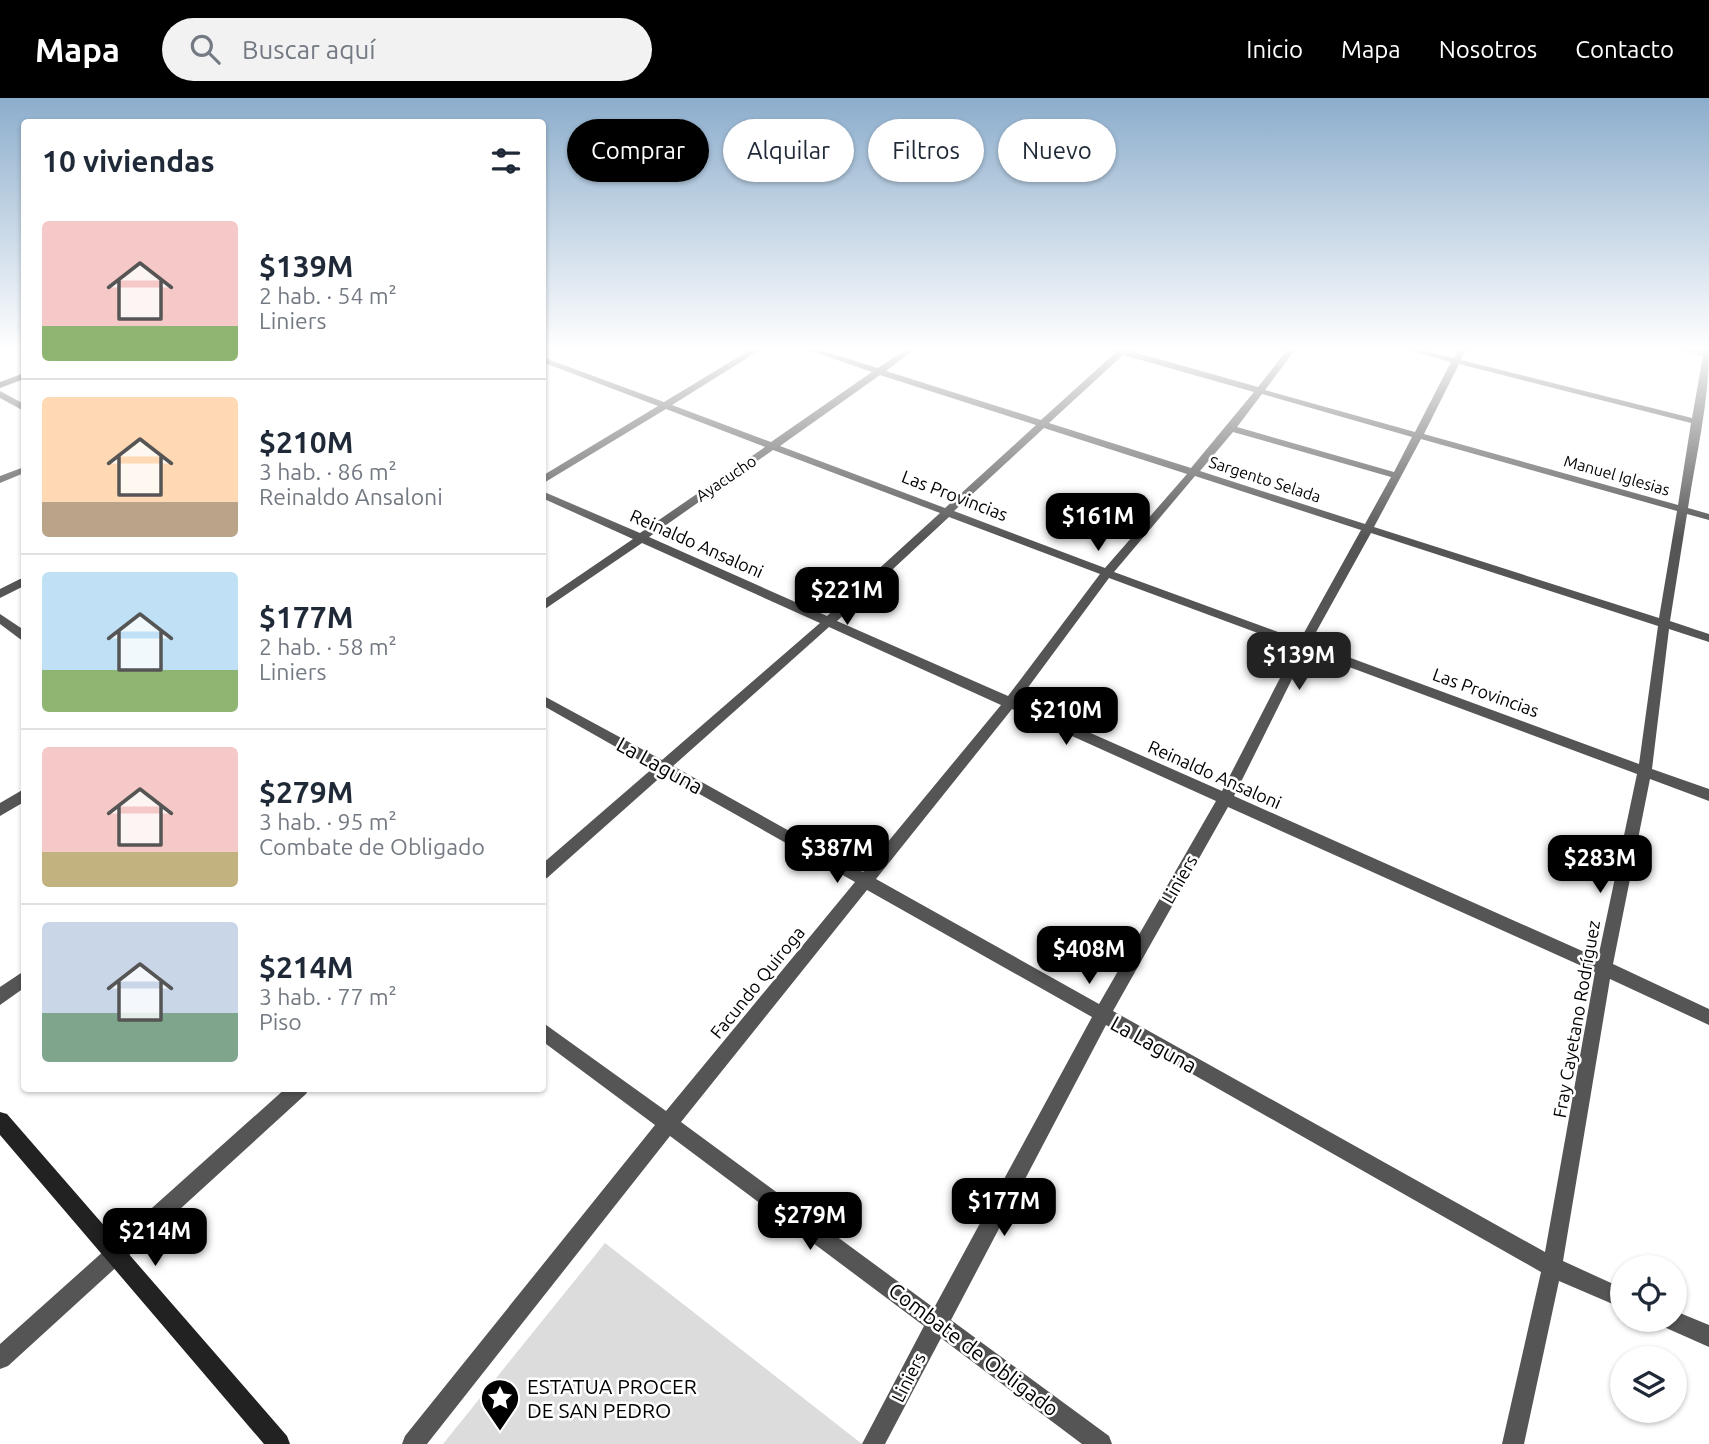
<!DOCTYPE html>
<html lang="es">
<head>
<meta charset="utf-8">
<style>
  :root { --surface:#fff; --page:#f2f2f3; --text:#1f2937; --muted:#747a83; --line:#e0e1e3; --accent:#000 }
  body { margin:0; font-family:Ubuntu,sans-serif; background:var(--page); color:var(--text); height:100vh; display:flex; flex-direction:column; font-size:26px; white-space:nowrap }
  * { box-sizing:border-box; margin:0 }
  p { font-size:23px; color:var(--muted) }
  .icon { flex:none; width:38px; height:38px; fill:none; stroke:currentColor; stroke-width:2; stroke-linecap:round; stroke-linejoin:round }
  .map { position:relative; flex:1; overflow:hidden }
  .sheet { position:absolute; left:21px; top:21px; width:525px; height:973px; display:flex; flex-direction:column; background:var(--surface); border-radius:7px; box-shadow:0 2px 5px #0004 }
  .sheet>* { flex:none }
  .banner { position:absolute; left:567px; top:21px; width:665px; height:63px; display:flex; gap:14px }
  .tools { position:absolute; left:1610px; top:1157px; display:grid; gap:14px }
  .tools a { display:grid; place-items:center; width:77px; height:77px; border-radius:50%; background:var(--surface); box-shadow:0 2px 5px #0004; font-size:35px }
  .price { position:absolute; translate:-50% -60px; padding:0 16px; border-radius:14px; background:var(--accent); color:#fff; font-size:23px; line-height:46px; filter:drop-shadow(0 2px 4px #0008) }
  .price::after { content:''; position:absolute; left:50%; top:42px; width:21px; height:16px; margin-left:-10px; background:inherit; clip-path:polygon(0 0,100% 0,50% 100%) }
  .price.current { background:#222; color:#fff }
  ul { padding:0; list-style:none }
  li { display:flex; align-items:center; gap:21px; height:175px; padding:0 21px }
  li+li { border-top:2px solid var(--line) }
  li span { display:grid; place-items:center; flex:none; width:196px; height:140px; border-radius:7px; color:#555 }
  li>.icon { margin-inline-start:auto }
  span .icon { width:84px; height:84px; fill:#fffc; stroke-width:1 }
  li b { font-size:30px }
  h2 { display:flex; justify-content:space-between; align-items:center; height:84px; padding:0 21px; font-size:30px }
  .tag { padding:0 24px; border-radius:32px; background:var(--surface); box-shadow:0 2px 5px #0004; font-size:24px; line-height:63px }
  .tag.current { background:var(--accent); color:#fff }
  header { display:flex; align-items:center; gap:42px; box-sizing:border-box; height:98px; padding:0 35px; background:var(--accent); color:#fff }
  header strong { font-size:33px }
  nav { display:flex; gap:38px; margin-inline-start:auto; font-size:24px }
  .search { width:490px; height:63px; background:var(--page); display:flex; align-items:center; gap:18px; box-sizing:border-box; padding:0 24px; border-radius:38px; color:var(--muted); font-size:26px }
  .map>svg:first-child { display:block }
  .green { fill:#dcdcdc }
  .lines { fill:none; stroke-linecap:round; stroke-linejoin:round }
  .street { fill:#555; fill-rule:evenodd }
  .secondary { fill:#222; fill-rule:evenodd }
  .labels { text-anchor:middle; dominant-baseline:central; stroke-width:5; stroke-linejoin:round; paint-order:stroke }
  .far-street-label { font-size:16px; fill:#000; stroke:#fff }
  .street-label { font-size:18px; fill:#000; stroke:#fff }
  .near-street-label { font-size:21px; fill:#000; stroke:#fff }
  .near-poi-label { font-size:21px; fill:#000; stroke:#fff; text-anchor:start }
</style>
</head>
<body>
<header>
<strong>Mapa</strong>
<div class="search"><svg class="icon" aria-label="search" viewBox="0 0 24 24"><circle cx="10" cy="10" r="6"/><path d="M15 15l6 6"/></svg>Buscar aquí</div>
<nav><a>Inicio</a><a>Mapa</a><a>Nosotros</a><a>Contacto</a></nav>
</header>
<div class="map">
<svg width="1709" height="1346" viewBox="0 0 1709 1346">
  <rect width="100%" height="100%" fill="#fff"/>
  <!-- green -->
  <path class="green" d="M605 1145 862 1346H443Z"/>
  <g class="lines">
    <!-- street -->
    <path class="street" d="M750 252H760L672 307 771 344 872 274 808 252H820L878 270 905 252H914L886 273 1041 322 1115 255 1110 252H1127L1258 289 1287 252H1295L1265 292 1415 334 1451 264 1409 252H1422L1454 260 1458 252H1466L1461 262 1692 320 1703 258 1683 252H1709C1709 305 1696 357 1688 410L1709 416V422L1687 416 1670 523 1709 536V544L1669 531 1652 671 1709 691V703L1650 681 1613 866 1709 911V927L1610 881 1563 1163 1622 1190V1210L1559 1183 1524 1346H1502L1541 1174 1106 927 951 1222 1109 1338 1112 1346H1082L941 1240 885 1346H862L924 1228 670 1038 427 1346H402L405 1338 655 1027 542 943V924L666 1013 855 784 664 676 547 780 542 782V766L653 670 542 607V597L662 662 820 525 642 445 542 513V503L633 441 542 400V393L640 435 765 349 666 311 542 386V378L658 308 542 264V259L664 304ZM1123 257 1254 294 1191 370 1049 325ZM1459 266 1691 325 1678 407 1424 336ZM880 277 1036 327 945 410 780 348ZM1262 296 1412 339 1394 374 1237 329ZM1044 330 1187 376 1105 470 954 413ZM1233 334 1391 379 1365 426 1200 373ZM1421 341 1677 413 1659 520 1374 429ZM773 352 940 415 827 518 649 439ZM1195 378 1361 432 1300 542 1114 474ZM949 419 1100 476 1008 598 837 523ZM1371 435 1658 528 1639 666 1310 545ZM1109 480 1296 549 1222 693 1018 603ZM829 529 1001 607 863 774 673 668ZM1306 553 1637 676 1598 860 1234 698ZM1012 611 1216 703 1099 906 876 781ZM1228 709 1595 874 1545 1154 1113 913ZM867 792 1092 919 934 1210 681 1024Z
      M0 293 24 306V313L0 300Z
      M24 369V375L0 385V378Z
      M20 481H24V488L0 500V491Z
      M0 516 24 532V542L20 541 0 526Z
      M24 691V704L0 718V705Z
      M24 873V890L0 907V889Z
      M286 990H309L306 996 8 1268 0 1271V1246Z
      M1675 1213 1709 1227V1249L1664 1229 1661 1222H1675Z"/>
    <!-- secondary -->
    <path class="secondary" d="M24 275V281L0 290V284Z
      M0 1014 7 1016 287 1338 290 1346H264L0 1037Z"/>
  </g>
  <!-- sky -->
  <linearGradient id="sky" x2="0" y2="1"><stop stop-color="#8cadcc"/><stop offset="0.57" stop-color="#fff"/><stop offset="1" stop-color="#fff" stop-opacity="0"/></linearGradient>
  <rect width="1709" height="440" fill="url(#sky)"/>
  <!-- icons -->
  <defs>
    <g id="sight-pin" transform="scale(2.0125)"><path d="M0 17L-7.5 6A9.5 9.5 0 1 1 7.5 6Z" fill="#000" stroke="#fff"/><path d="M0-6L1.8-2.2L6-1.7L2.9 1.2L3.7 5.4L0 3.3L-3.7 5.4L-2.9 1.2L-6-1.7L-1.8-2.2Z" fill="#fff"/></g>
  </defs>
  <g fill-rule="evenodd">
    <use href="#sight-pin" x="500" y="1300"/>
  </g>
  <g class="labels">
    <!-- far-street labels -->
    <g class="far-street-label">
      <text transform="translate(1617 377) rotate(16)">Manuel Iglesias</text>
      <text transform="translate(726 380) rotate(-34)">Ayacucho</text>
      <text transform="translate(1265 381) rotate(18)">Sargento Selada</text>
    </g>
    <!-- street labels -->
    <g class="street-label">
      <text transform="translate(955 397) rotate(21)">Las Provincias</text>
      <text transform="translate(697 445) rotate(24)">Reinaldo Ansaloni</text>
      <text transform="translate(1486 594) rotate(20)">Las Provincias</text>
      <text transform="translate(1215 676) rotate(24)">Reinaldo Ansaloni</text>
      <text transform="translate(1179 781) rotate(-60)">Liniers</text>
      <text transform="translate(757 884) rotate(-51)">Facundo Quiroga</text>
      <text transform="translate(1576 921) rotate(-80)">Fray Cayetano Rodríguez</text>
      <text transform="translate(908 1279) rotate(-63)">Liniers</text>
    </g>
    <!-- near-street labels -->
    <g class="near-street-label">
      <text transform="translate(660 667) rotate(29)">La Laguna</text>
      <text transform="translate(1154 946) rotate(29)">La Laguna</text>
      <text transform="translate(974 1251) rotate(37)">Combate de Obligado</text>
    </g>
    <!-- near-poi labels -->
    <g class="near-poi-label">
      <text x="527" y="1288">ESTATUA PROCER<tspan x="527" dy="24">DE SAN PEDRO</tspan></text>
    </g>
  </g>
</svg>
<div class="tools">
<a><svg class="icon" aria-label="locate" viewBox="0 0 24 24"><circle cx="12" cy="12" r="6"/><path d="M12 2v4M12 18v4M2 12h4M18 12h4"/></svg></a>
<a><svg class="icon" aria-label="layers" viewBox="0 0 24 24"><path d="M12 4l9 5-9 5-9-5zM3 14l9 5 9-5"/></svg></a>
</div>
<b class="price" style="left:1098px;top:455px">$161M</b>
<b class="price" style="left:847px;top:529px">$221M</b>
<b class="price current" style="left:1299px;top:594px">$139M</b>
<b class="price" style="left:1066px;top:649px">$210M</b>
<b class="price" style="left:837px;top:787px">$387M</b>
<b class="price" style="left:1600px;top:797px">$283M</b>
<b class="price" style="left:1089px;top:888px">$408M</b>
<b class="price" style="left:1004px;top:1140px">$177M</b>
<b class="price" style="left:810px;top:1154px">$279M</b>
<b class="price" style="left:155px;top:1170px">$214M</b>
<div class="banner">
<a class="tag current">Comprar</a>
<a class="tag">Alquilar</a>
<a class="tag">Filtros</a>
<a class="tag">Nuevo</a>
</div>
<section class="sheet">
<h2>10 viviendas<svg class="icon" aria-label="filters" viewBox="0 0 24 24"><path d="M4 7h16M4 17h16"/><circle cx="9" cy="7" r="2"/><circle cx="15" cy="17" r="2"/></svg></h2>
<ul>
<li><span style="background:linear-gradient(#f6c9c9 75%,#8fb573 0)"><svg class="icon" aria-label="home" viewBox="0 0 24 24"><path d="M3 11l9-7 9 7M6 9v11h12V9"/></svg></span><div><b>$139M</b><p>2 hab. · 54 m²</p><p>Liniers</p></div></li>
<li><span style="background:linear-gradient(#ffd9b3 75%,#b9a48a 0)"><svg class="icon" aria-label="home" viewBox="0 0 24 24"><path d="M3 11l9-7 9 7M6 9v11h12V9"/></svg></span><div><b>$210M</b><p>3 hab. · 86 m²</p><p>Reinaldo Ansaloni</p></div></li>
<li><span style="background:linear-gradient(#bfe0f5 70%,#8fb573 0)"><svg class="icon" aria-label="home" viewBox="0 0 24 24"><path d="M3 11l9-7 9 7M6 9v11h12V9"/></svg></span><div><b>$177M</b><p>2 hab. · 58 m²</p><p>Liniers</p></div></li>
<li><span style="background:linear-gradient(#f6c9c9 75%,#c2b280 0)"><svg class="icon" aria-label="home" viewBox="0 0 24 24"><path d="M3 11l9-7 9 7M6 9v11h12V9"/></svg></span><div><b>$279M</b><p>3 hab. · 95 m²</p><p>Combate de Obligado</p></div></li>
<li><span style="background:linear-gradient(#c9d6e8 65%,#7fa58c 0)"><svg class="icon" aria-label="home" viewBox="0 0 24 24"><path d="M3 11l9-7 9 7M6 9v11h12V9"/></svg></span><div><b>$214M</b><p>3 hab. · 77 m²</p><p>Piso</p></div></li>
</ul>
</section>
</div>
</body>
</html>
